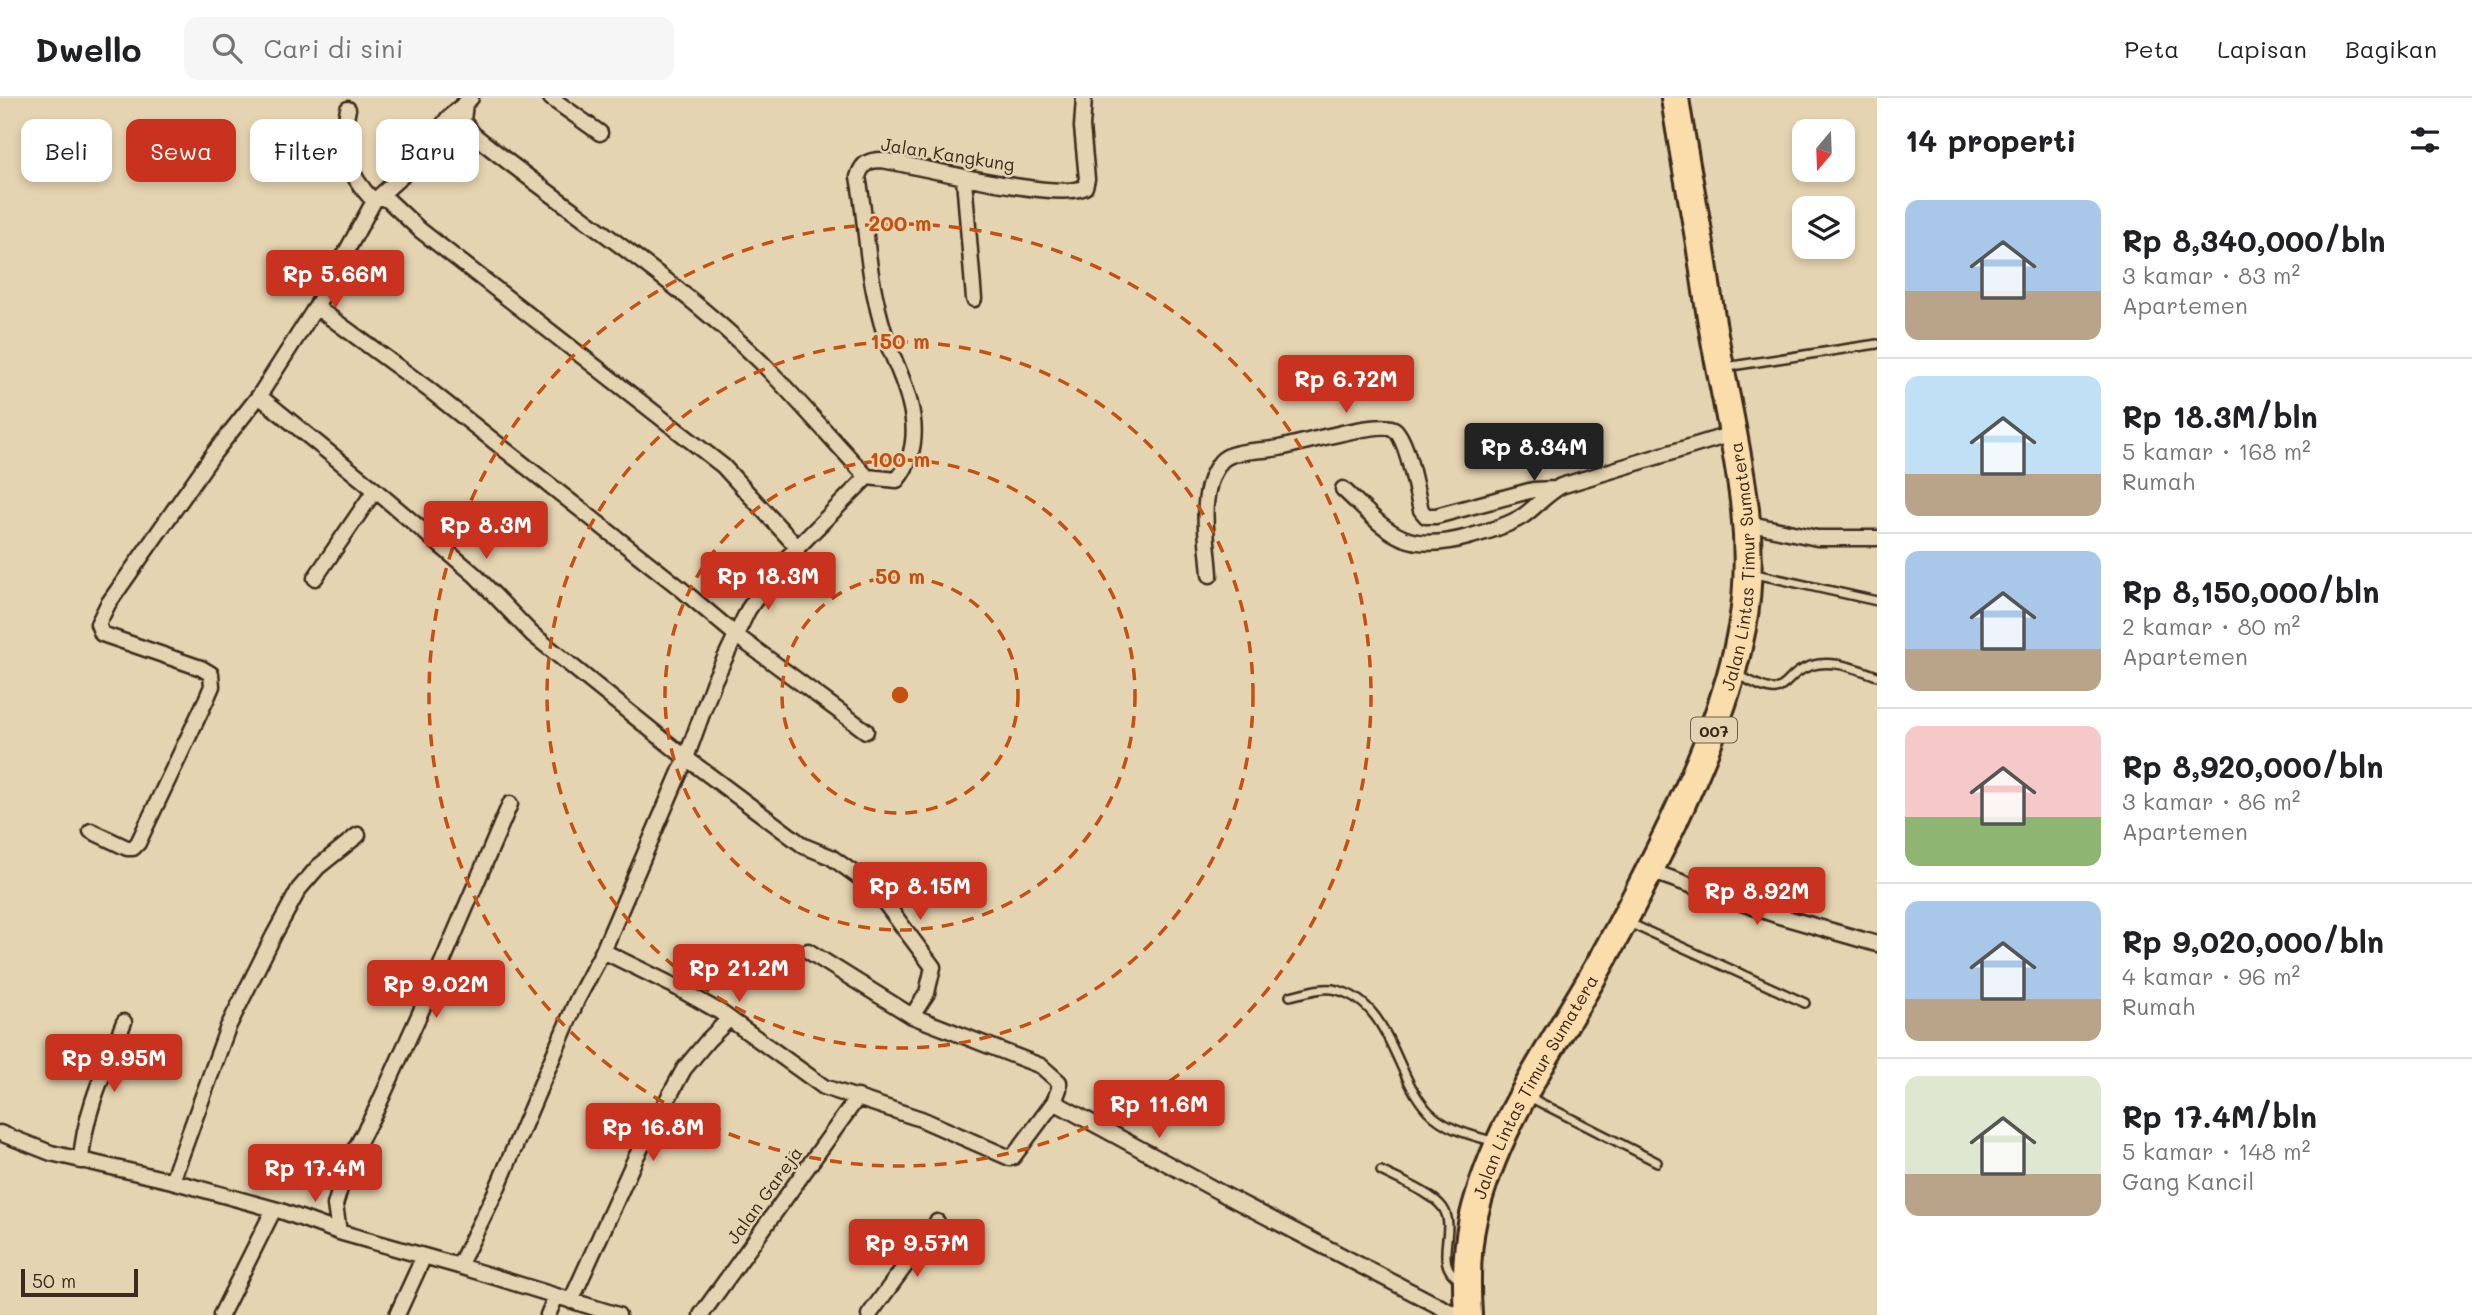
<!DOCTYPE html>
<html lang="id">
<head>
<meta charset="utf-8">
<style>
  :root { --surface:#fff; --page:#f6f6f6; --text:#202124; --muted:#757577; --line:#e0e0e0; --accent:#c8321e }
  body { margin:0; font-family:Mali,sans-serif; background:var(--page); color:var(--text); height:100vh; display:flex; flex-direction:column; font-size:26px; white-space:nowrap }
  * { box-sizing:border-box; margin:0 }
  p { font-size:23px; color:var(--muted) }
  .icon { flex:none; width:38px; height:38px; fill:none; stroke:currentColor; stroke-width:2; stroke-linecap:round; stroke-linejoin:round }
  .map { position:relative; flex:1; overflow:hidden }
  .sheet { display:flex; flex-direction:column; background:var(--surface); width:595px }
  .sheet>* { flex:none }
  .guide { position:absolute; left:21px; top:21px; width:665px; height:63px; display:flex; gap:14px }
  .needle { width:46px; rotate:199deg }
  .buttons { position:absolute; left:1792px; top:21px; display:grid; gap:14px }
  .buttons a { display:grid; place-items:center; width:63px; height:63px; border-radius:14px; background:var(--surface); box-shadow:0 4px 10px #0003; font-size:35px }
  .scale { position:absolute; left:21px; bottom:18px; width:117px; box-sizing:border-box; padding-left:7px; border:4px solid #3b2a1e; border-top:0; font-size:19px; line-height:24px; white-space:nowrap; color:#3b2a1e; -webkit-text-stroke:5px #e5d4b1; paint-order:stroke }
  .price { position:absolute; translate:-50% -60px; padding:0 16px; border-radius:7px; background:var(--accent); color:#fff; font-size:23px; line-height:46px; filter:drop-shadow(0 2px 4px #0008) }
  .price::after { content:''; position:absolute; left:50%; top:42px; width:21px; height:16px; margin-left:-10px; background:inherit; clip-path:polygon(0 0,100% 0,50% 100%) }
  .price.current { background:#222; color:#fff }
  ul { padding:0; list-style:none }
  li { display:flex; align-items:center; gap:21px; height:175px; padding:0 28px }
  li+li { border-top:2px solid var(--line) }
  li span { display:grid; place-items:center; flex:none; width:196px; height:140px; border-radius:14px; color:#555 }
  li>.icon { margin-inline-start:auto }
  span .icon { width:84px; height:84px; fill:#fffc; stroke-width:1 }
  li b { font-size:30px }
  h2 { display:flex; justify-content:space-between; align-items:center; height:84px; padding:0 28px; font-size:30px }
  .tag { padding:0 24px; border-radius:14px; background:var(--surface); box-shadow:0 4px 10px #0003; font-size:24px; line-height:63px }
  .tag.current { background:var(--accent); color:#fff }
  header { display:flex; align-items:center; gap:42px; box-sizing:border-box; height:98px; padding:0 35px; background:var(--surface); border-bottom:2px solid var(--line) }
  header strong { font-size:33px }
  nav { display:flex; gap:38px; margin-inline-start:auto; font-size:24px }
  .search { width:490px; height:63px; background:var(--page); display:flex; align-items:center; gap:18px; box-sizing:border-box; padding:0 24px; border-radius:14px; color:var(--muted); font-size:26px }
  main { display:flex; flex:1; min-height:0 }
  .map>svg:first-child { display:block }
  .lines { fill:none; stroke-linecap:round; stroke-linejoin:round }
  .lane-casing { stroke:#3b2a1e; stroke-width:12 }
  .street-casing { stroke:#3b2a1e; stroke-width:19 }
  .highway-casing { stroke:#3b2a1e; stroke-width:32 }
  .lane { stroke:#e5d4b1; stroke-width:7 }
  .street { stroke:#e5d4b1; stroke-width:14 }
  .highway { stroke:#faddab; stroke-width:26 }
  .ring { fill:none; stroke:#c55010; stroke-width:3.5; stroke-dasharray:12 9 }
  .labels { text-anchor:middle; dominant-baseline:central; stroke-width:5; stroke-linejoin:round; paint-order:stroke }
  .shield { fill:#e5d4b1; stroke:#6e5d4a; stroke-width:2 }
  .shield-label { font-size:16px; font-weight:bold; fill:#3b2a1e }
  .street-label { font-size:18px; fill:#3b2a1e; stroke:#e5d4b1 }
  .centre { fill:#c55010; stroke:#e5d4b1; stroke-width:3.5 }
  .ring-label { font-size:21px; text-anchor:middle; font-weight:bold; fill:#c55010; stroke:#e5d4b1; stroke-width:5; stroke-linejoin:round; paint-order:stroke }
</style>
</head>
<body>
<header>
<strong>Dwello</strong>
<div class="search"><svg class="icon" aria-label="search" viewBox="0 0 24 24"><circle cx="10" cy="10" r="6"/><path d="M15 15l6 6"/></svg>Cari di sini</div>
<nav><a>Peta</a><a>Lapisan</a><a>Bagikan</a></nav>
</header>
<main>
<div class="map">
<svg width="1877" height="1217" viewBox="0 0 1877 1217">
  <rect width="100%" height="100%" fill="#e5d4b1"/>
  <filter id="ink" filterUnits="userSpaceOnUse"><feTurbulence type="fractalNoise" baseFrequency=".0143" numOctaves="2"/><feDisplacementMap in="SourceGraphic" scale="14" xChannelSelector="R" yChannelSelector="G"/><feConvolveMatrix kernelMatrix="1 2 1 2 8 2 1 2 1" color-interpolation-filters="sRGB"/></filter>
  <g filter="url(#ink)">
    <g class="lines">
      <!-- lane casing -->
      <g class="lane-casing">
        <path id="lane" d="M1725 269 1877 246
          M1751 475 1877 503
          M1735 576C1746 580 1765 593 1776 591 1785 589 1790 579 1798 574 1822 557 1853 569 1877 578
          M1627 824 1805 905
          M1290 898C1304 895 1323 888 1337 892 1392 906 1394 977 1428 1013 1446 1032 1471 1037 1495 1044
          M1527 998 1657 1064
          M1381 1073C1398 1082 1433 1095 1443 1110 1458 1132 1431 1165 1460 1182"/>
      </g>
      <!-- street casing -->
      <g class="street-casing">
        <path id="street" d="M551 0 600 35
          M465 5 463 23 474 37C569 114 674 179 762 265 798 302 832 341 867 379
          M348 11C340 47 346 76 374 103
          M964 81 974 201
          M379 99 388 102 420 132 723 368 798 450
          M316 209 428 291 680 490 737 538 866 633
          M259 298 375 392 475 477 532 536 686 660 804 748 831 759 873 789 933 869 927 895 912 918 1041 968 1059 984V991L1054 1004
          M867 379 897 382C930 340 907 292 889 249 884 234 879 218 876 202 866 162 866 119 858 79 862 65 869 62 882 62 918 68 1059 104 1085 89L1087 81 1082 29 1084 0
          M1343 391C1388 433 1402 457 1468 439 1486 434 1507 428 1523 418 1536 409 1546 396 1561 388L1735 335
          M1746 425 1817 440H1877
          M1210 477C1208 442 1197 397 1219 366 1222 361 1226 359 1231 357 1247 352 1263 353 1279 350 1299 346 1381 322 1394 331 1408 342 1416 394 1421 412L1426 418H1436L1533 392 1555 391
          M315 480 375 392
          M91 733 127 750H133L138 745 206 602 212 588 211 576 201 570 102 536 98 526 108 506 214 355 259 298 316 209 374 103 413 68 448 20 471 0
          M1650 773 1776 817 1877 846
          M603 853 672 887 720 914 824 989 921 1021 1010 1060 1013 1059 1054 1004 1225 1097 1456 1217
          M808 853 912 918
          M0 1035 51 1055 172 1083 281 1113 339 1134 459 1168 618 1217
          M81 1063C84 1014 106 969 124 924
          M172 1083 228 929 274 837 299 791 318 769 358 737
          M339 1134 335 1107 348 1065 377 1010 430 893 510 706
          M459 1168 496 1093 577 902 603 853 686 660 714 583 748 512 770 480 788 459 867 379
          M571 1203 636 1059 684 971 708 942 729 921
          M221 1217 274 1111
          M397 1217 424 1158
          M548 1217 556 1198
          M701 1217 858 999
          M869 1217 937 1124"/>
      </g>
      <!-- highway casing -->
      <g class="highway-casing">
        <g id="highway">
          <path id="s1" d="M1468 1217C1466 1185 1466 1152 1473 1121 1494 1032 1548 956 1593 878 1621 830 1646 780 1671 729 1701 665 1729 600 1742 530 1760 431 1732 338 1715 242 1709 210 1705 178 1700 146 1692 97 1682 49 1675 0"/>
        </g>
      </g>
      <!-- lane -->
      <use href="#lane" class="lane"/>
      <!-- street -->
      <use href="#street" class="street"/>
      <!-- highway -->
      <use href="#highway" class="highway"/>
    </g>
  </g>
  <!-- distance rings -->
  <g class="ring">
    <circle cx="900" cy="597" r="118"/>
    <circle cx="900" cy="597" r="235"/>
    <circle cx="900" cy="597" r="353"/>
    <circle cx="900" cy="597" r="471"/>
  </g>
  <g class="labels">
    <!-- shield labels -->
    <rect class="shield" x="1691" y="619.5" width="46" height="25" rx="5"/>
    <g class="shield-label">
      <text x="1714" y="632">007</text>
    </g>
    <!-- street labels -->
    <g class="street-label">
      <text transform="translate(948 56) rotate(9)">Jalan Kangkung</text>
      <text stroke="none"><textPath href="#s1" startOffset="810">Jalan Lintas Timur Sumatera</textPath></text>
      <text stroke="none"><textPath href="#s1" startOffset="243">Jalan Lintas Timur Sumatera</textPath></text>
      <text transform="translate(764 1097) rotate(-54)">Jalan Gareja</text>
    </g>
  </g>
  <circle cx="900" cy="597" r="10" class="centre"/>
  <g class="ring-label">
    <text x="900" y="133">200 m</text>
    <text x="900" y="251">150 m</text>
    <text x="900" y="369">100 m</text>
    <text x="900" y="486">50 m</text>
  </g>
</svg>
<div class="buttons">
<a><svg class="needle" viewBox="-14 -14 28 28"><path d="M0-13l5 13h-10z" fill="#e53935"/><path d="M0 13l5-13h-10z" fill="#757577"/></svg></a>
<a><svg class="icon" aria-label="layers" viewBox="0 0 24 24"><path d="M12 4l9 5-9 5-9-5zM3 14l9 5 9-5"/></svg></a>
</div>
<div class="scale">50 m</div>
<b class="price" style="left:335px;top:212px">Rp 5.66M</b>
<b class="price" style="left:1346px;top:317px">Rp 6.72M</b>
<b class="price current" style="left:1534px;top:385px">Rp 8.34M</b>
<b class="price" style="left:486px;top:463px">Rp 8.3M</b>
<b class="price" style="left:768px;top:514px">Rp 18.3M</b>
<b class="price" style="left:920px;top:824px">Rp 8.15M</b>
<b class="price" style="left:1757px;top:829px">Rp 8.92M</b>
<b class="price" style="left:739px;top:906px">Rp 21.2M</b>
<b class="price" style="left:436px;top:922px">Rp 9.02M</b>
<b class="price" style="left:114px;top:996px">Rp 9.95M</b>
<b class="price" style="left:1159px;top:1042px">Rp 11.6M</b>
<b class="price" style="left:653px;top:1065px">Rp 16.8M</b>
<b class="price" style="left:315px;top:1106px">Rp 17.4M</b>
<b class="price" style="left:917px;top:1181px">Rp 9.57M</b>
<div class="guide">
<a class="tag">Beli</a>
<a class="tag current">Sewa</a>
<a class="tag">Filter</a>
<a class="tag">Baru</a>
</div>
</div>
<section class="sheet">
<h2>14 properti<svg class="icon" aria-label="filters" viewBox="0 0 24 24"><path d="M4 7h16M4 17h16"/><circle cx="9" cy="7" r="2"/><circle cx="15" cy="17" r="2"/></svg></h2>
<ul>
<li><span style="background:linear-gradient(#a9c7e8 65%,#b9a48a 0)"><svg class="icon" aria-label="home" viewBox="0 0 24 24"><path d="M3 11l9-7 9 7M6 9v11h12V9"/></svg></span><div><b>Rp 8,340,000/bln</b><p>3 kamar · 83 m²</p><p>Apartemen</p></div></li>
<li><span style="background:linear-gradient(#bfe0f5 70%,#b9a48a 0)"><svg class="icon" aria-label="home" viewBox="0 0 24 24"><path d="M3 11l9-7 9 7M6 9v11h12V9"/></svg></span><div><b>Rp 18.3M/bln</b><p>5 kamar · 168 m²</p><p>Rumah</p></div></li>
<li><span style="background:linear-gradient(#a9c7e8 70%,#b9a48a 0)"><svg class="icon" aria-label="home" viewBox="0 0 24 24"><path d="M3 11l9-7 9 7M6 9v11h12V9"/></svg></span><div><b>Rp 8,150,000/bln</b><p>2 kamar · 80 m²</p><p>Apartemen</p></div></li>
<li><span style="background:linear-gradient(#f6c9c9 65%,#8fb573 0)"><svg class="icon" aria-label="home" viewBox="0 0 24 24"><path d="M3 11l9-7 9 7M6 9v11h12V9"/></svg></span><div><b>Rp 8,920,000/bln</b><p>3 kamar · 86 m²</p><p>Apartemen</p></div></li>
<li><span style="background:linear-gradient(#a9c7e8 70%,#b9a48a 0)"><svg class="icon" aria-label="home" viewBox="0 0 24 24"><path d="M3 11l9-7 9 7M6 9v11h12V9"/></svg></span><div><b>Rp 9,020,000/bln</b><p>4 kamar · 96 m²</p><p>Rumah</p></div></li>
<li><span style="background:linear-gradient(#dfe7d0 70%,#b9a48a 0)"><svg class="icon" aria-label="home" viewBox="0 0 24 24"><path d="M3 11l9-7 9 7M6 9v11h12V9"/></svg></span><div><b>Rp 17.4M/bln</b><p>5 kamar · 148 m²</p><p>Gang Kancil</p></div></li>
</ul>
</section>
</main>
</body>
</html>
